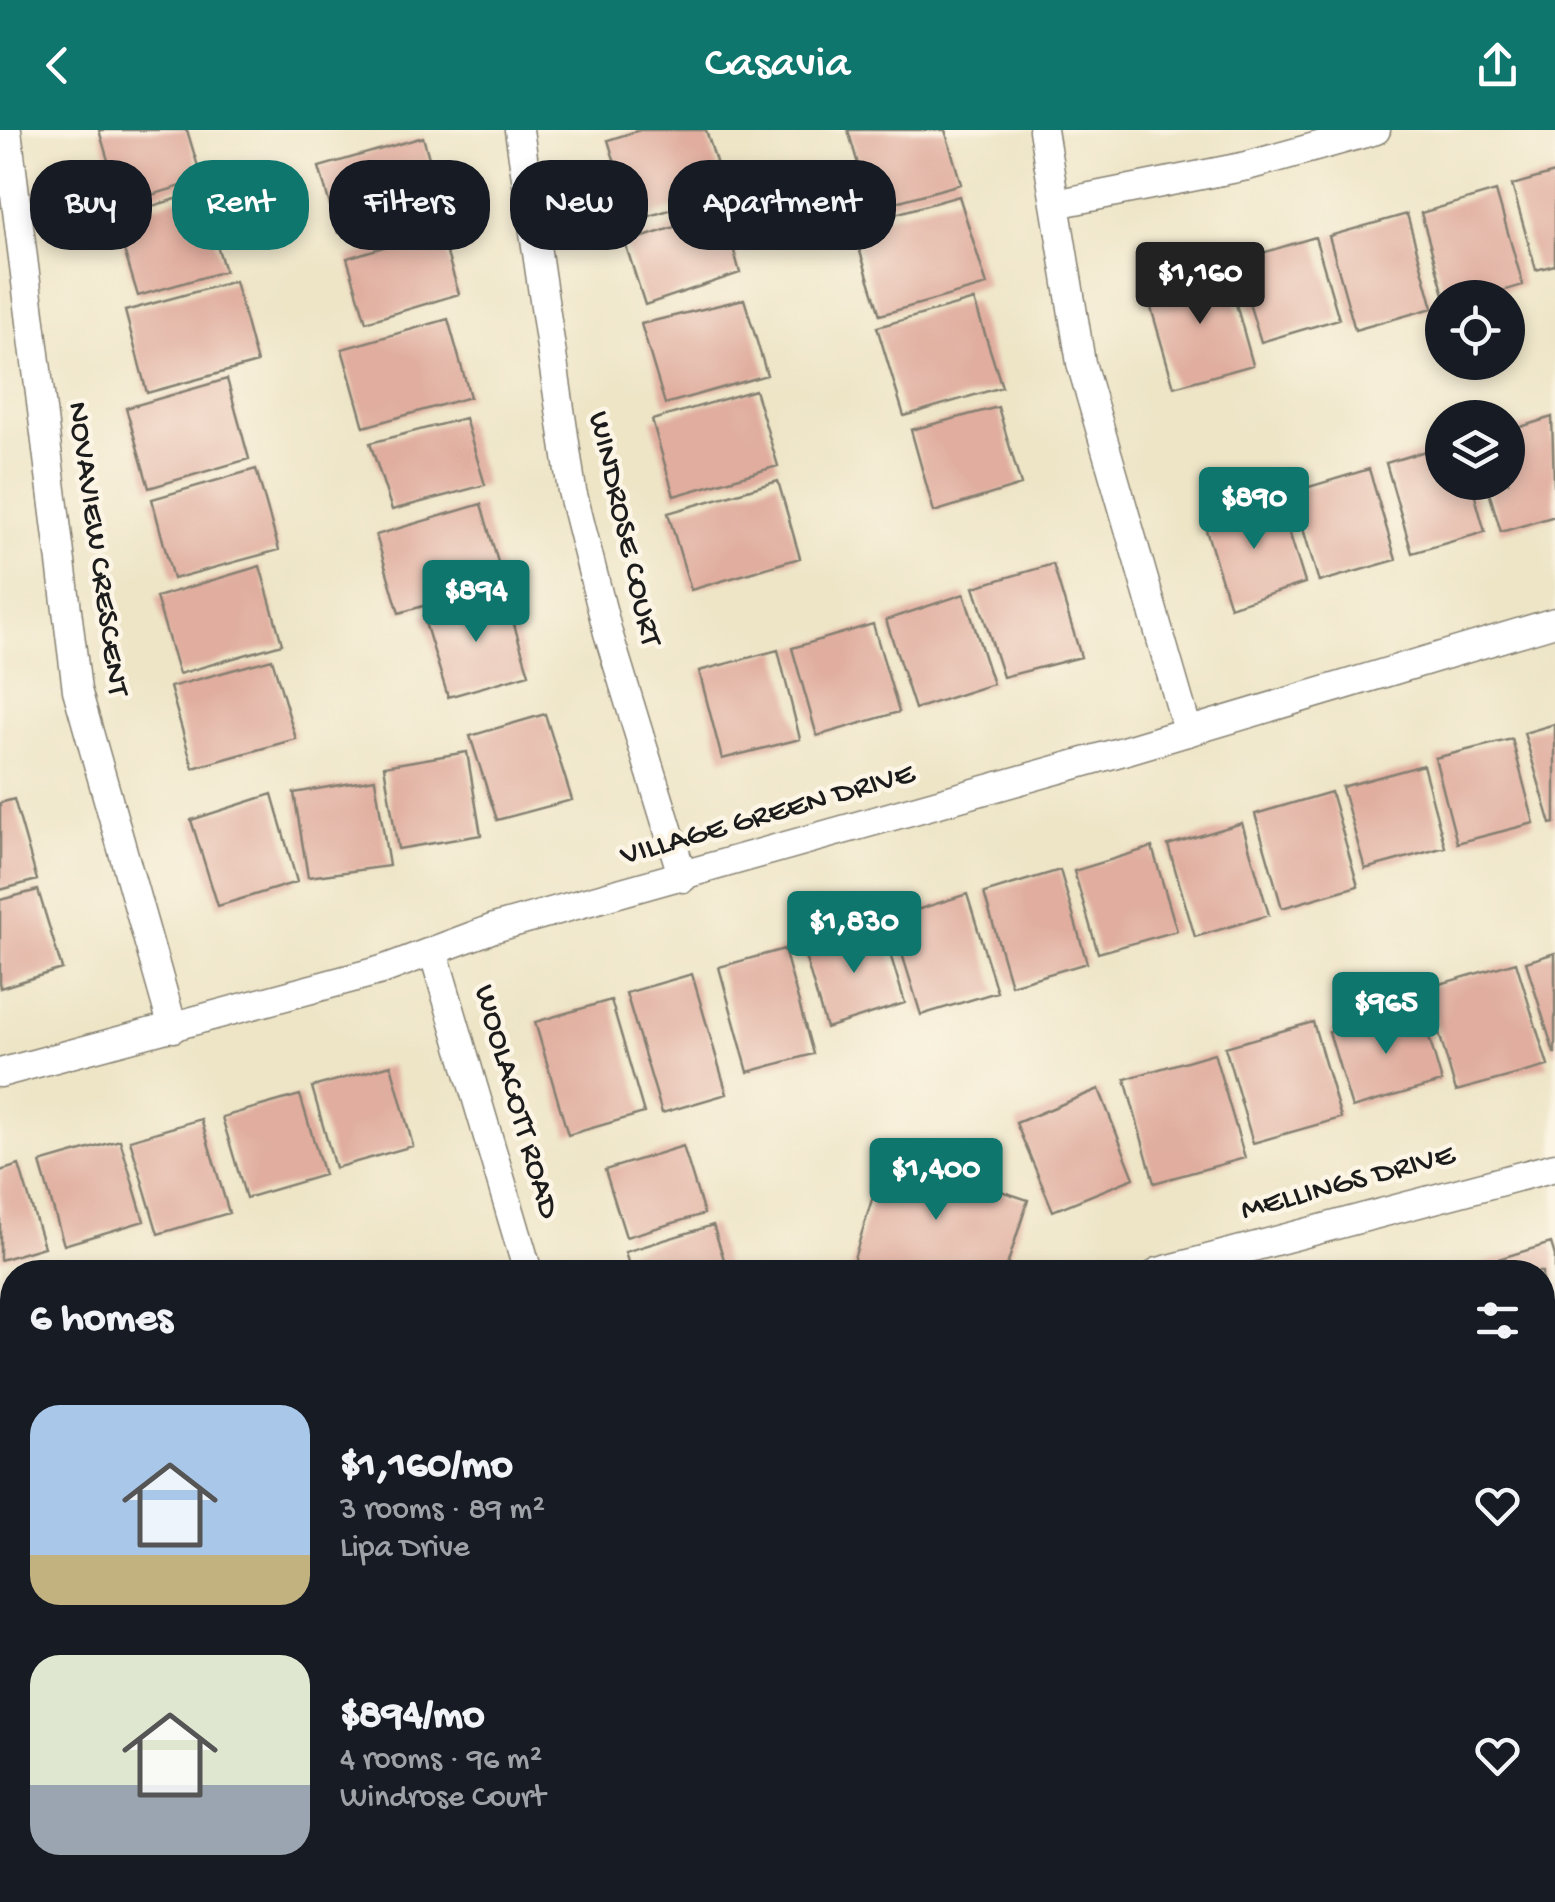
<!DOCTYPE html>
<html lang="en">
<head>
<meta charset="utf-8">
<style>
  :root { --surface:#171b24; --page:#242831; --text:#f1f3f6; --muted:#9ea1a6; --accent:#0f766e }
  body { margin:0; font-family:"Gochi Hand",sans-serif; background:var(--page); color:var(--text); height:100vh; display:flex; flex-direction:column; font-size:38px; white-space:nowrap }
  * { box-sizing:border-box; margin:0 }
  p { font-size:32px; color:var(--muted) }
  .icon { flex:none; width:55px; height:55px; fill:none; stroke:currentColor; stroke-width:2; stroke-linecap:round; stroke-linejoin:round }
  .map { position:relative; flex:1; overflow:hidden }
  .sheet { position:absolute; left:0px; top:1130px; width:1555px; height:642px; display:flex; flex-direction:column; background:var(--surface); border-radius:40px 40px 0 0; box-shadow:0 5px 15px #0003 }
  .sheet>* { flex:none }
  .top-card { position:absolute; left:30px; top:30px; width:1000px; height:90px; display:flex; gap:20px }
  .fabs { position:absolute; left:1425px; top:150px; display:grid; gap:20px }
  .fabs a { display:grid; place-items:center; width:100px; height:100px; border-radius:50%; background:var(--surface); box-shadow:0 5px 15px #0003; font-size:50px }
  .price { position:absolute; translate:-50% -85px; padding:0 22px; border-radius:10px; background:var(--accent); color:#fff; font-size:32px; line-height:65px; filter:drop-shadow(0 2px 5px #0008) }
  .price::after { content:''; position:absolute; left:50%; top:60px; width:30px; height:22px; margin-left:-15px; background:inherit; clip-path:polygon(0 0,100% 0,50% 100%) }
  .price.on { background:#222; color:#fff }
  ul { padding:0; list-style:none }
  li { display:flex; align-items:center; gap:30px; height:250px; padding:0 30px }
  li span { display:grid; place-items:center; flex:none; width:280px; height:200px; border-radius:30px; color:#555 }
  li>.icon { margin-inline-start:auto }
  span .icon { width:120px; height:120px; fill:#fffc; stroke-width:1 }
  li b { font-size:42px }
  h2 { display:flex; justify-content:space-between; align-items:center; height:120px; padding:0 30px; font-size:42px }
  .chip { padding:0 35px; border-radius:40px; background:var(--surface); box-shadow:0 5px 15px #0003; font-size:35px; line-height:90px }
  .chip.on { background:var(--accent); color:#fff }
  header { display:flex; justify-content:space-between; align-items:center; height:130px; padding:0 30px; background:var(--accent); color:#fff; font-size:45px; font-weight:600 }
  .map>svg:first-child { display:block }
  .building { fill:#e0ad9f }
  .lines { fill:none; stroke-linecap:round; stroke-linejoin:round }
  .minor-casing { stroke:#858072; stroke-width:31 }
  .minor { stroke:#fff; stroke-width:28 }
  .labels { text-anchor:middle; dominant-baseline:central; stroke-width:9; stroke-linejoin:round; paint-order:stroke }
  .street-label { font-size:32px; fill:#1c1c1c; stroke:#fcf5e5 }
</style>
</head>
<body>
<header><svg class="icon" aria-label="back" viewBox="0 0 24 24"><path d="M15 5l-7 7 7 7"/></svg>Casavia<svg class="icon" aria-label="share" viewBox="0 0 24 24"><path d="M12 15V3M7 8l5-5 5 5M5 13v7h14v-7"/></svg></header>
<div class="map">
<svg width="1555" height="1772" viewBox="0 0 1555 1772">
  <rect width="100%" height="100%" fill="#fcf5e5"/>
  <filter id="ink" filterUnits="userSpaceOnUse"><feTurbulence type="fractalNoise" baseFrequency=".01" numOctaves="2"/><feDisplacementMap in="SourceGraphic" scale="20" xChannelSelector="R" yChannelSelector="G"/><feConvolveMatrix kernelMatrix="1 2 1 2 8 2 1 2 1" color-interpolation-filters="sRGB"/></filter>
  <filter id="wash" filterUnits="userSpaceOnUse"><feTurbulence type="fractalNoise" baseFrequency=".0048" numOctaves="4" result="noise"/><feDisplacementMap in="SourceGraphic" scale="40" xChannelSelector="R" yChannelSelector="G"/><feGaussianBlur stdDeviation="2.25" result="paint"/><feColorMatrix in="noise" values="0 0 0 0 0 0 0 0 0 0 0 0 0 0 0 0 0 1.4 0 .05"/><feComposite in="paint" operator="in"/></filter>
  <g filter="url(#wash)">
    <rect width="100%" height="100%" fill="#eee5c7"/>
    <g id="blocks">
      <!-- building -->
      <path class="building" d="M99 0H187L202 50 121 74Z
        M640 0H706L726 63 633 91 608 10Z
        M848 0H945L961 54 871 79Z
        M423 7 442 73 338 103 319 37Z
        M1555 43V135L1536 140 1512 55Z
        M1496 61 1523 155 1479 168H1445L1421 83Z
        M200 62 225 141 138 166 114 87Z
        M959 66 987 155 880 185 852 96Z
        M723 81 740 143 645 175 625 113Z
        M1407 84 1433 178 1355 200 1329 106Z
        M440 100 459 164 366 192 347 128Z
        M1315 107 1339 189 1261 212 1236 131Z
        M1226 138 1253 235 1174 257 1146 160Z
        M235 151 257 233 147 263 125 181Z
        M744 169 767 245 665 274 641 194Z
        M974 170 1002 257 904 286 877 197Z
        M448 189 470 267 364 297 342 219Z
        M227 249 249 329 149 358 126 278Z
        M755 260 778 336 674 366 652 290Z
        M998 277 1021 355 934 382 911 300Z
        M1552 287 1555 386 1501 402 1486 352H1508V301Z
        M465 288 485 355 392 380 370 313Z
        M1442 316V352H1471L1485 402 1412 423 1386 333Z
        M256 339 279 420 173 449 152 369Z
        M1369 339 1396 430 1319 452 1292 362Z
        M778 351 800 428 691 460 668 383Z
        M1278 366 1305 453 1230 477 1203 390Z
        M481 374 504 453 399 483 376 405Z
        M1053 434 1081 527 1003 547 974 457Z
        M260 436 282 514 179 544 156 467Z
        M504 462 529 544 448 567 423 486Z
        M964 464 993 554 915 579 886 490Z
        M873 494 899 582 817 606 792 518Z
        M778 520 800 609 722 629 699 541Z
        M272 529 296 609 193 638 170 557Z
        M545 584 572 670 497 690 470 606Z
        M1555 594V693L1551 694 1524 603Z
        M1512 609 1534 693 1457 713 1435 628Z
        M467 622 481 705 398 719 384 636Z
        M1423 635 1445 717 1365 739 1342 657Z
        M375 649 389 736 308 747 294 663Z
        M1331 662 1358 756 1282 778 1255 684Z
        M272 664 297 752 218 776 191 690Z
        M14 669 37 750 0 760V673Z
        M1242 693 1269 785 1195 807 1168 715Z
        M1152 717 1177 801 1098 823 1074 741Z
        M1060 740 1087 833 1011 855 984 763Z
        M38 760 62 839 0 858V770Z
        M967 764 997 862 921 885 891 788Z
        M881 794 905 873 826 898 803 819Z
        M784 819 813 924 748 942 719 837Z
        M1555 823V923H1554L1526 832Z
        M1516 832 1548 936 1456 961 1426 858Z
        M692 844 727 964 662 983 626 863Z
        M611 870 644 983 568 1005 535 892Z
        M1420 876 1442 952 1352 978 1329 902Z
        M1313 892 1341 988 1253 1013 1225 917Z
        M1214 923 1245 1028 1154 1053 1125 949Z
        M391 935 413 1016 335 1038 312 957Z
        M1099 959 1134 1048 1053 1081 1016 993Z
        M300 965 324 1045 246 1068 222 987Z
        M201 989 229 1083 158 1104 130 1010Z
        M120 1010 144 1091 64 1115 40 1033Z
        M683 1016 704 1084 626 1107 605 1040Z
        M886 1023 1028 1070 1005 1142H850Z
        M19 1035 44 1117 0 1130V1041Z
        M713 1095 728 1142H631L625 1122Z
        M1551 1113 1555 1126V1214L1542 1217V1142H1455Z
        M1555 1227V1320L1542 1322V1229Z
        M1 1281 12 1320V1369L0 1372Z
        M1555 1325V1431L1542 1432V1327Z
        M1555 1437V1533L1542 1535V1440Z
        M1555 1539V1640L1542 1642V1541Z
        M12 1559V1628H11L0 1588V1562Z
        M0 1622 12 1662V1679L0 1682Z
        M1555 1653V1742L1542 1744V1654Z
        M258 1760H300L303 1772H220Z
        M311 1760H399L402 1772H314Z
        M416 1760H502L504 1772H418Z
        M511 1760H601L603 1772H513Z
        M768 1760H870L872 1772H771Z
        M1034 1760H1124L1126 1772H1036Z
        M1314 1760H1432L1434 1772H1316Z"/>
    </g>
  </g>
  <g filter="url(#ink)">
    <use href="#blocks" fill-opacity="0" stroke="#858072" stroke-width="2.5"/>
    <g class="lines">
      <!-- minor casing -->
      <g class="minor-casing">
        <path id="minor" d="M7 0 77 560 173 898
          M519 0 572 361 608 503 683 748
          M1043 0 1081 233 1188 602
          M1055 74 1247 36 1376 0
          M433 821 528 1142
          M0 943 382 840 494 798 1120 622 1555 492
          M1158 1142 1555 1037
          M0 1474 12 1471
          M671 1760 673 1772
          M1218 1760 1220 1772"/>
      </g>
      <!-- minor -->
      <use href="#minor" class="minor"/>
    </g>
  </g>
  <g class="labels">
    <!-- street labels -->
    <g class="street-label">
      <text transform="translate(623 399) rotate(77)">WINDROSE COURT</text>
      <text transform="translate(96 419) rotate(82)">NOVAVIEW CRESCENT</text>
      <text transform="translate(768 686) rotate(-16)">VILLAGE GREEN DRIVE</text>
      <text transform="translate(515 972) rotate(74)">WOOLACOTT ROAD</text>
      <text transform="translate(1348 1054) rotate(-15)">MELLINGS DRIVE</text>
    </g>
  </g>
</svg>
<div class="fabs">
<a><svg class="icon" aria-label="locate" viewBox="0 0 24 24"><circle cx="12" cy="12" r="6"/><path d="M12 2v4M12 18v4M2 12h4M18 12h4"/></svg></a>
<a><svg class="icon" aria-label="layers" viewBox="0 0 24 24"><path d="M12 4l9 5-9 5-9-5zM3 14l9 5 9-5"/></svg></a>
</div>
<b class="price on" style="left:1200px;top:197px">$1,160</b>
<b class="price" style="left:1254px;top:422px">$890</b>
<b class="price" style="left:476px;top:515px">$894</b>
<b class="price" style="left:854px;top:846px">$1,830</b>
<b class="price" style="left:1386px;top:927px">$965</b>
<b class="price" style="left:936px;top:1093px">$1,400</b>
<div class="top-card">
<a class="chip">Buy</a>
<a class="chip on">Rent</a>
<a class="chip">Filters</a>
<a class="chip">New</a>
<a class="chip">Apartment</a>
</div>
<section class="sheet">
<h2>6 homes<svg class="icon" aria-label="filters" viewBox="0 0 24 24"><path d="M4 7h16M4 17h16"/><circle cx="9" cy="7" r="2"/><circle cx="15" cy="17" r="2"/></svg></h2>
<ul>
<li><span style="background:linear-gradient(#a9c7e8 75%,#c2b280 0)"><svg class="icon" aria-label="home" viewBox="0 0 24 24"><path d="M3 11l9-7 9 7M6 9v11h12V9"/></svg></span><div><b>$1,160/mo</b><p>3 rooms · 89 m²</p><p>Lipa Drive</p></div><svg class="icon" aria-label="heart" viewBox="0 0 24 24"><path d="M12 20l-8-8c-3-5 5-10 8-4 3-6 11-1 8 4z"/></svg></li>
<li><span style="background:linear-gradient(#dfe7d0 65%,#9aa5b1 0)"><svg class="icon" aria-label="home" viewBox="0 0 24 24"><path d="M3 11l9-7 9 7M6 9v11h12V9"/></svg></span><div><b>$894/mo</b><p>4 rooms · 96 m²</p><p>Windrose Court</p></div><svg class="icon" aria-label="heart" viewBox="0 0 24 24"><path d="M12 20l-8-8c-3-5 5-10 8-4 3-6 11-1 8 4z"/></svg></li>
</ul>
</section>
</div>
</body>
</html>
